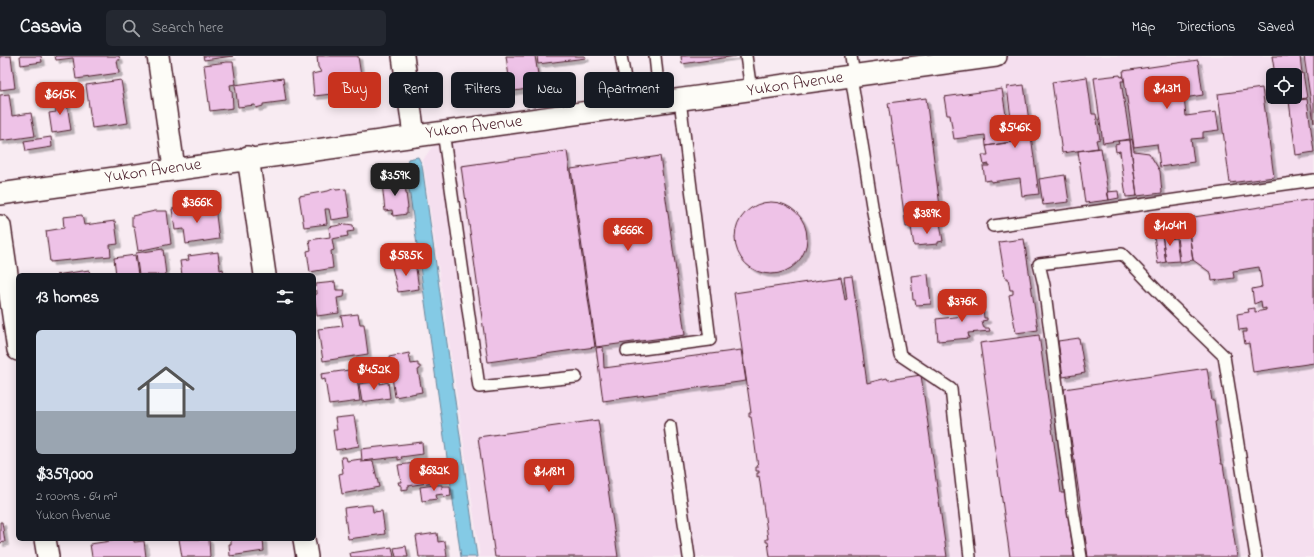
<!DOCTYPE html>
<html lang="en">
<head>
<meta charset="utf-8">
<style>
  :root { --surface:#171b24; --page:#242831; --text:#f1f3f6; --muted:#9ea1a6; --line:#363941; --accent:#c8321e }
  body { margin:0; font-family:"Indie Flower",sans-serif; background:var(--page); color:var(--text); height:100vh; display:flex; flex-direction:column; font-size:15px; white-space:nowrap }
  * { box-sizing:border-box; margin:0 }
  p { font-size:13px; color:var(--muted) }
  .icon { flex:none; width:22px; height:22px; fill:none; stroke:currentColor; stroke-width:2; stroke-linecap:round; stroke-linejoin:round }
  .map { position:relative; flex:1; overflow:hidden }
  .sheet { position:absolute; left:16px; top:217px; width:300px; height:268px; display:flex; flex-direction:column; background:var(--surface); border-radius:6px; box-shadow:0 2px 10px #0003 }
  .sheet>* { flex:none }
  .banner { position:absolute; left:328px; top:16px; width:380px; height:36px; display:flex; gap:8px }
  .controls { position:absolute; left:1266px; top:12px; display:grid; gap:8px }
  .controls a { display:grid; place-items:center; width:36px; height:36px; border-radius:6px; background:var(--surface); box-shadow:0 2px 10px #0003; font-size:20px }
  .price { position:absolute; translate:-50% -34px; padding:0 9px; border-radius:8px; background:var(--accent); color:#fff; font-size:13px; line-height:26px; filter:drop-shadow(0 1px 2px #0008) }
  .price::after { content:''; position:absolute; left:50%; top:24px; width:12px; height:9px; margin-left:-6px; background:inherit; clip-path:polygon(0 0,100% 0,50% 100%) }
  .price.current { background:#222; color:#fff }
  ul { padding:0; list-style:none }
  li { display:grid; align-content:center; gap:8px; height:212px; padding:0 20px }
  li span { display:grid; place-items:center; height:124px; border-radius:6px; color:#555 }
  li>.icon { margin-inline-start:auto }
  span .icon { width:72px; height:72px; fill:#fffc; stroke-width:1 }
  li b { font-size:17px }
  h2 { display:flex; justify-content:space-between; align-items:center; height:48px; padding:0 20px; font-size:17px }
  .chip { padding:0 14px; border-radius:6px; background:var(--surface); box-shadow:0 2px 10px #0003; font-size:14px; line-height:36px }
  .chip.current { background:var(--accent); color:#fff }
  header { display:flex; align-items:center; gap:24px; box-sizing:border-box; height:56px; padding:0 20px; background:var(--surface); border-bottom:1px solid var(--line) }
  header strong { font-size:19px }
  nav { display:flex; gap:22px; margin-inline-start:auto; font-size:14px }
  .search { width:280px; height:36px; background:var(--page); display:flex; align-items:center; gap:10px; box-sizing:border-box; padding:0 14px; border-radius:6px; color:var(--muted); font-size:15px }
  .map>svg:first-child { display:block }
  .built { fill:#f5dfef; fill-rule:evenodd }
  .water { fill:#84cae5; stroke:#6d869b }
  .building { fill:#eec2e7; stroke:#4a1f2b; filter:url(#shadow) }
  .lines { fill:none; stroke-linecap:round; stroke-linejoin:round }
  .service-casing { stroke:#4a1f2b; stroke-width:14 }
  .minor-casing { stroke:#4a1f2b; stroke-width:24 }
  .service { stroke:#fdfcf7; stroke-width:11 }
  .minor { stroke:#fdfcf7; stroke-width:21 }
  .labels { text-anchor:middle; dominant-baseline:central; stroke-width:4; stroke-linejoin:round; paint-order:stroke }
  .street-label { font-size:17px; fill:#4a1f2b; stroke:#fdfcf7 }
</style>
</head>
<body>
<header>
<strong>Casavia</strong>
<div class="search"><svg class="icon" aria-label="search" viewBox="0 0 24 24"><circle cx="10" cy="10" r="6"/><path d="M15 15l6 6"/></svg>Search here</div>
<nav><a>Map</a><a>Directions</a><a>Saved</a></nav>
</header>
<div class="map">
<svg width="1314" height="501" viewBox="0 0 1314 501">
  <defs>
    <filter id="shadow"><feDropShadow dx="3.5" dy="3.5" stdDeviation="0" flood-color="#0004"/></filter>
  </defs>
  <rect width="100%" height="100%" fill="#f8ebf2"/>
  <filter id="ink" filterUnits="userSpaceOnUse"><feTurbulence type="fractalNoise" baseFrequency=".025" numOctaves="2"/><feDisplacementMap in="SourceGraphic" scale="8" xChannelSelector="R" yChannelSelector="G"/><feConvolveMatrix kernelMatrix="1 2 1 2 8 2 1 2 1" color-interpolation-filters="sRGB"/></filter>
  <g filter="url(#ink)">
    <!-- built -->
    <path class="built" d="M996 0H1314V501H480L423 104 443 75ZM1273 19H1295V41H1273Z"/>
    <!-- water -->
    <path class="water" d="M418 101 422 109 477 501H461L406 111 408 103Z"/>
    <!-- building -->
    <path class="building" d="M0 0H11L15 32 0 34Z
      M20 0H41L42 6 21 9Z
      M55 0H119L120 4H117L119 17 76 23 73 2 56 4Z
      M203 0H233L204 4Z
      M317 0H358L363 33 358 34V37L332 41V38L314 40 312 18 321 16 318 11Z
      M506 0H535L540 31 508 36 507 28H510Z
      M537 0H585L586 2 538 8Z
      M681 0H736L682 8Z
      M1272 0H1300L1302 17 1275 19Z
      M1304 0H1314V67Z
      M1198 4 1203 39 1184 42 1186 60 1216 56 1219 74 1203 76V82L1191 83 1194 106 1160 111 1157 88 1134 91 1123 15Z
      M227 6H233L236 28 230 29 231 35 232 34 233 52 210 55 204 9Z
      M1303 17 1307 42 1287 45 1286 41H1295V19H1291Z
      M1120 19 1121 21 1123 20 1124 25H1121L1130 83 1103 87 1094 22Z
      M1087 21 1092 58H1096L1100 83 1096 84 1098 92 1062 97 1052 26Z
      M283 22 286 45 263 48V50L256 52 255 49 238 51 235 29Z
      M121 24 128 67 92 72 86 29Z
      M1024 29 1039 138 1022 140 1020 122 991 126V124L985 125 983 110H989V108L984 109 982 99H988L986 90 1014 86 1007 31Z
      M1262 32 1274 121 1230 127 1218 38Z
      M1002 33 1010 86 986 90 985 79 954 83 950 59H947L944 41Z
      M9 38 12 60 31 57 35 80 0 85V39Z
      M66 41 71 74 52 77 49 57 56 56 54 42Z
      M926 42 942 166 906 171 888 47Z
      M1307 43 1314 96 1296 99 1289 45Z
      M51 81 52 91 26 95 24 85Z
      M1132 83 1134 95 1149 97 1160 115 1162 137 1137 140 1130 84Z
      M1130 84 1137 140 1126 141 1120 95 1116 96 1115 89 1119 88 1118 85Z
      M1101 92 1109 144 1085 147 1078 95Z
      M567 95 595 291 488 306 461 110Z
      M660 100 685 279 596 291 571 113Z
      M1065 119 1069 146 1043 149 1039 123Z
      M404 122 408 152H407V158L393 160 392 154 385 155 382 127 383 125Z
      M335 132 336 134 346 133 350 161 331 164 329 153H325L327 168 304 171 299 140 328 135Z
      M1118 135 1119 142 1109 144 1107 136Z
      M1314 143V307L1253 316 1249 287 1245 288 1243 276H1247V273L1239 274 1237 258 1249 256 1248 253 1255 252V256L1266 254V252L1262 253 1261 245 1254 248 1252 233 1262 231 1259 211 1233 215 1234 222 1212 225 1211 217 1193 204 1187 162Z
      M735 182a36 36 0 1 1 72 0a36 36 0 1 1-72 0Z
      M184 151 185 156 215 151 219 183 186 188 184 173 175 174 172 153Z
      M155 155H167L171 188 138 195 134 170H132V160Z
      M82 159 84 169 115 165 118 188 110 189 111 200 50 206 46 175 64 172 63 161Z
      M1187 163 1193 204 1180 206 1175 164Z
      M940 167 943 185 938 186V188L914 190 911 171Z
      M346 168 353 169 354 175 347 176 348 180 332 183 334 194 331 195 333 212 310 216 307 195 311 194 309 184 330 181 329 171Z
      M1167 170 1169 183 1176 182 1179 205 1166 206 1161 171Z
      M1161 171 1166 206 1158 208 1153 172Z
      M1024 183 1038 274 1016 277 1009 239 1013 238V234H1010L1008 222H1005L999 186Z
      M163 193 166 219H139L136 197Z
      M218 196 220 214 223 213 224 219H182L180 205 189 204 188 200Z
      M135 199 138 219H116L114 202Z
      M415 206 419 233 398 236 392 211Z
      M89 214 90 219H56Z
      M928 218 931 248 916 249 915 244H913L911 220Z
      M852 220 867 327 887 322 888 324 921 319 947 501H770L768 486H766V483H768L759 420 757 421V417H759V415H756V411H758L751 361H749V357H751L734 237 841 221 845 244 847 243 844 221Z
      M335 226 336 234H345L344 241 337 242 339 257 317 260 314 239 317 238 316 228Z
      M980 244 981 253H983L984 262H987V264L982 265 983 270 984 272H989L990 275 968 277 969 282 938 285 936 263 964 260 962 259 961 251H964V246Z
      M358 258 360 268H364L368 298 323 305 318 273 343 270 341 260Z
      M1039 279 1061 437H1065L1074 501H1010L980 287Z
      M1079 282 1085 317 1063 321 1058 285Z
      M603 291 604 312 741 294 746 325 603 345 596 292Z
      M409 297 411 308 418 307V310H420V313L418 314 422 336 395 341 389 301Z
      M1207 312 1212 345H1214L1217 365 1215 366 1221 408H1223L1237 501H1088L1064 333Z
      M356 313 360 345 329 349 325 323 322 324 321 318Z
      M380 325V328L388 326 390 342 362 346 359 328Z
      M354 360 359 390 336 394 333 374H337L335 362Z
      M598 364 618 501H495L478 381Z
      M422 386 423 398 401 401 402 403 398 404V401L362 405 361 393Z
      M341 401H346L347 405 361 403V406L373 405 379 431 342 438 339 418 343 417Z
      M443 404 446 424 408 430V433L401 434V429H399L398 426H401L398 409Z
      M435 429H442V433L443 430H450L451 440 444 441 443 438 436 439 437 443 422 445 420 431Z
      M367 449H372L373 456 382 455 385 478 348 483 344 452Z
      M0 466H2L5 486 0 487Z
      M437 477 438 486 445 485 447 501H419L416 480Z
      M124 483H134V486L144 485 146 501H92L90 488Z
      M179 483H209L210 501H182Z
      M231 483H263L264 495 230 500 229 488H231Z
      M406 490 408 501H396L394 492Z
      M392 491 394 501H351L350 497Z"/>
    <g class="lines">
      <!-- service casing -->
      <g class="service-casing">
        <path id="service" d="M621 0 630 51
          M655 0 660 47
          M746 0 751 34
          M851 0 854 20
          M851 20 873 156 900 299 951 333 970 501
          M443 75 479 331 576 321
          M993 170 1314 124
          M627 295 710 284 680 44
          M670 370 689 501
          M1081 501 1072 447 1044 229 1039 208 1122 198 1169 247 1224 300 1256 501"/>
      </g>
      <!-- minor casing -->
      <g class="minor-casing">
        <path id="minor" d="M158 0 174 112
          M403 0 414 79
          M248 101 265 219
          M0 138C332 89 664 47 996 0
          M0 170 18 294
          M45 483 48 501
          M304 483 307 501"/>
      </g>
      <!-- service -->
      <use href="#service" class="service"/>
      <!-- minor -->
      <use href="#minor" class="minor"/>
    </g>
  </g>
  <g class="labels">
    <!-- street labels -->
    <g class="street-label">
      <text transform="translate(795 28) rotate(-8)">Yukon Avenue</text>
      <text transform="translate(474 71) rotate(-7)">Yukon Avenue</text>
      <text transform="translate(153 115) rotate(-8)">Yukon Avenue</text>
    </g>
  </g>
</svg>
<div class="controls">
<a><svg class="icon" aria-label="locate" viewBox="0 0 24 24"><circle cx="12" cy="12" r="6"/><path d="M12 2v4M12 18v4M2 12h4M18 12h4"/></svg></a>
</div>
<b class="price" style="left:1167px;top:54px">$1.3M</b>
<b class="price" style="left:60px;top:60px">$615K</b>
<b class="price" style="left:1015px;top:93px">$546K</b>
<b class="price current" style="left:395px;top:141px">$359K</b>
<b class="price" style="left:197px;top:168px">$366K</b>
<b class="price" style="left:927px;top:179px">$389K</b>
<b class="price" style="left:1170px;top:191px">$1.04M</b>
<b class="price" style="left:628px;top:196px">$666K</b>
<b class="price" style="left:406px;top:221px">$585K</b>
<b class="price" style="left:962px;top:267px">$376K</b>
<b class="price" style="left:374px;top:335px">$452K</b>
<b class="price" style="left:434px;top:436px">$682K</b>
<b class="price" style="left:549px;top:437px">$1.18M</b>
<div class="banner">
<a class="chip current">Buy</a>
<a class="chip">Rent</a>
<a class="chip">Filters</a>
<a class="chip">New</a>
<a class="chip">Apartment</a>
</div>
<section class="sheet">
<h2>13 homes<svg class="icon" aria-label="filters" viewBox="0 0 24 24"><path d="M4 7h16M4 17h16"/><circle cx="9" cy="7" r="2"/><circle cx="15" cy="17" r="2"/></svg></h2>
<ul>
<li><span style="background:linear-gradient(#c9d6e8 65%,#9aa5b1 0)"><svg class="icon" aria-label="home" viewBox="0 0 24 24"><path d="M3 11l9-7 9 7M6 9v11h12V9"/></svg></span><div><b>$359,000</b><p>2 rooms · 64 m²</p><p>Yukon Avenue</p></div></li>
</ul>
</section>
</div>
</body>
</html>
